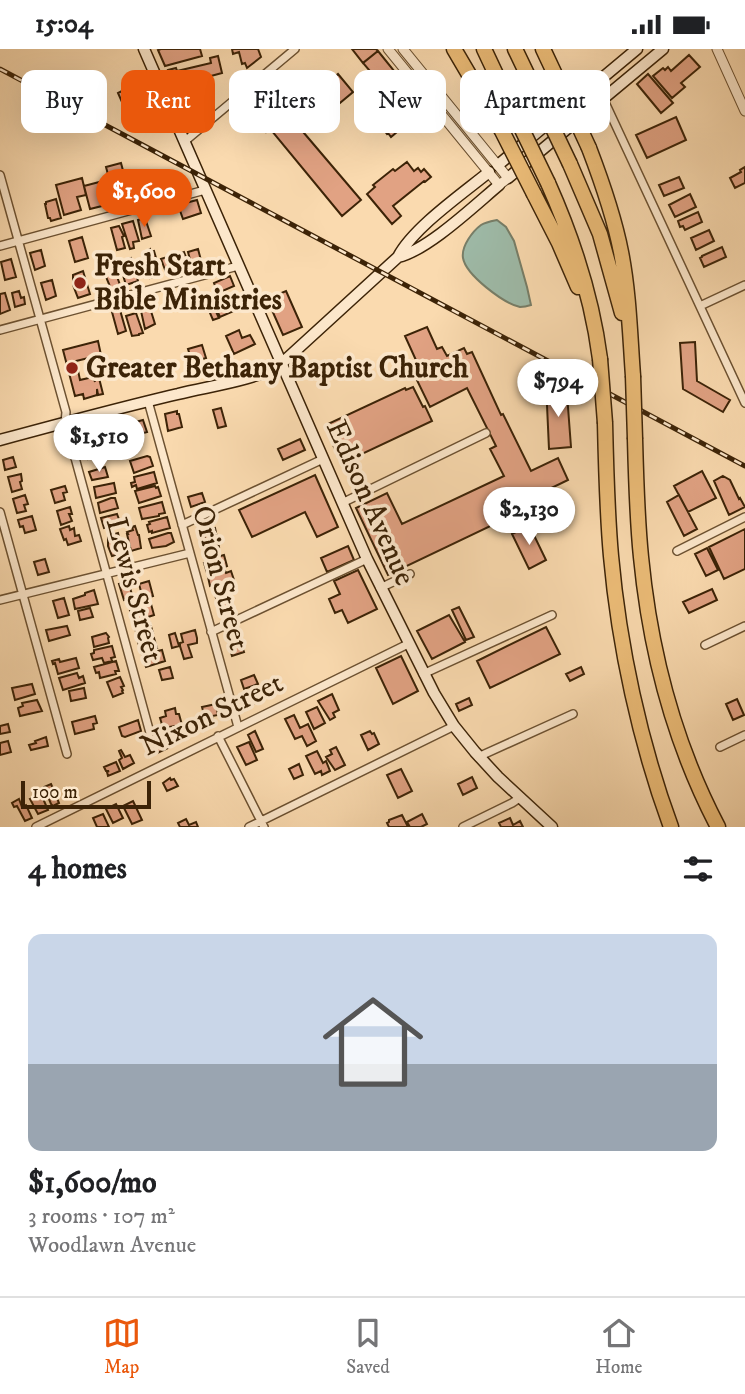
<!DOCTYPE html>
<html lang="en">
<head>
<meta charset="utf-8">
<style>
  :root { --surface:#fff; --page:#f6f6f6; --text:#202124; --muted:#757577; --line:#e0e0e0; --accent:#ea580c }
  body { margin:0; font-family:"IM FELL DW Pica",serif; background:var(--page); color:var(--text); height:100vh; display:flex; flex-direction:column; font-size:26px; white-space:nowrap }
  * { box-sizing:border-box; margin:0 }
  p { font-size:23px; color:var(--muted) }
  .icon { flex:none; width:38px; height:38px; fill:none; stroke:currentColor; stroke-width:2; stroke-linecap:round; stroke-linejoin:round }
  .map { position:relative; height:778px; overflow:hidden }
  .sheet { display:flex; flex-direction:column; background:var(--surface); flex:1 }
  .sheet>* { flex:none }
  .banner { position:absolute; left:21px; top:21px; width:704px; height:63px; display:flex; gap:14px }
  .scale { position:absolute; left:21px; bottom:18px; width:130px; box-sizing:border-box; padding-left:7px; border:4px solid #3c2307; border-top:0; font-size:19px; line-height:24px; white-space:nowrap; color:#3c2307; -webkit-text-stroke:5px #fce7cb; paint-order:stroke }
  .price { position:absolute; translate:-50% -60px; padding:0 16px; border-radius:24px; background:#fff; color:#222; font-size:23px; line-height:46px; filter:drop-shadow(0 2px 4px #0008) }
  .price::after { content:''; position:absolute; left:50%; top:42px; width:21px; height:16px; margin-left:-10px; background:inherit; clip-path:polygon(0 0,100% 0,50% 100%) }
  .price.selected { background:var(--accent); color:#fff }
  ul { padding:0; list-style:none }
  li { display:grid; align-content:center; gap:14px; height:371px; padding:0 28px }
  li+li { border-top:2px solid var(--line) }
  li span { display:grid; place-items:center; height:217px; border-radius:14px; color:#555 }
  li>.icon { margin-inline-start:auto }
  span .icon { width:126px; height:126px; fill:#fffc; stroke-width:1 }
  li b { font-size:30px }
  h2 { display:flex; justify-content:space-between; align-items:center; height:84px; padding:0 28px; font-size:30px }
  .chip { padding:0 24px; border-radius:14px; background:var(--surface); box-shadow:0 7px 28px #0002; font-size:24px; line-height:63px }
  .chip.selected { background:var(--accent); color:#fff }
  .status { display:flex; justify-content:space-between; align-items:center; height:49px; padding:0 35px; background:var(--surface); direction:ltr }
  .status svg { height:19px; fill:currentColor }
  .tabs { display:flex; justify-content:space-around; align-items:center; height:98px; border-top:2px solid var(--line); background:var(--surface); font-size:19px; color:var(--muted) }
  .tabs a { display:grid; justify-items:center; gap:4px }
  .tabs .selected { color:var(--accent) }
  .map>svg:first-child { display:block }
  .water { fill:#9ebba9; stroke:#777e68; stroke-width:2 }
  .building { fill:#e1a283; stroke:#3c2307; stroke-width:2 }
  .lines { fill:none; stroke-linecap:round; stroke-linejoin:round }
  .minor-casing { stroke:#6c5131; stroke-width:10 }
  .tertiary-casing { stroke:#6c5131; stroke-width:11 }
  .secondary-casing { stroke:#3c2307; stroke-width:13 }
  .motorway-casing { stroke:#3c2307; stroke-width:17 }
  .minor { stroke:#fce7cb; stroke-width:7 }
  .tertiary { stroke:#fce7cb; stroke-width:9 }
  .secondary { stroke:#fce7cb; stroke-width:10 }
  .motorway { stroke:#edbd78; stroke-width:14 }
  .rail-casing { stroke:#3c2307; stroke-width:5 }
  .rail { stroke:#fce7cb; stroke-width:2.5; stroke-dasharray:8; stroke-linecap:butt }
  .motorway-bridge-casing { stroke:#3c2307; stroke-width:17; stroke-linecap:butt }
  .motorway-bridge { stroke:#edbd78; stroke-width:14 }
  .poi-dot { fill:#8f2418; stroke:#fce7cb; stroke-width:2.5 }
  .labels { text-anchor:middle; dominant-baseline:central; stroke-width:7; stroke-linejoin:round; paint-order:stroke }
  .poi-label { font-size:30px; font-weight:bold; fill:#3c2307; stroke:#fce7cb; text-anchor:start }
  .street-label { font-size:30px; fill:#3c2307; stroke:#fce7cb }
</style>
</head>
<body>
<div class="status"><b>15:04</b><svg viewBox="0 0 49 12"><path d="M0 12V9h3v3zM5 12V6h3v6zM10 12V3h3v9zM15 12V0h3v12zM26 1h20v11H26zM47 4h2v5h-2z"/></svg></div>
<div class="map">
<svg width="745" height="778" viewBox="0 0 745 778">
  <rect width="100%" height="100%" fill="#fadaaf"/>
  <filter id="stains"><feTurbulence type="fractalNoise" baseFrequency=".00286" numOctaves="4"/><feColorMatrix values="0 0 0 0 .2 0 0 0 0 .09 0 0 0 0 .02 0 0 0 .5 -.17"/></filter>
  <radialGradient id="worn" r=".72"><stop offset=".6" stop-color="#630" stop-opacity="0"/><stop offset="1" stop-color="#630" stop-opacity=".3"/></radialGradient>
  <!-- water -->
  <path class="water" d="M497 171 506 178 514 192 527 238 531 256C528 257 522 258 520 258 503 254 466 226 463 209 461 197 473 182 481 176 486 173 492 172 497 171Z"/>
  <!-- building -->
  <path class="building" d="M161 0H200L202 7 165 17 158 1Z
    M232 0H258L261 8 247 19 245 14 242 15 239 3 233 5Z
    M352 0H376L378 2 363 14Z
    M378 2 395 23 381 35 363 14Z
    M689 6 700 18 681 34 685 38 672 49 653 27 663 19 665 21 668 18 671 22Z
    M218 7 222 24 174 37 168 21 176 19 177 22 211 14 210 9Z
    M338 25 353 43 304 84 361 151 342 167 271 81Z
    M648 25 673 54 661 64 637 35Z
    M142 32 144 37 142 38 148 50 125 60 118 44Z
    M193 33 203 56 187 69 174 38Z
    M377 48 386 59 387 58 390 62 389 63 397 74 394 77 397 83 391 88 388 84 387 85 366 57Z
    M276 58 282 63 281 64 284 68 266 83 257 73Z
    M676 68 686 91 647 109 636 86Z
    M407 113 414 122 418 119 421 123 424 120 431 128 425 133 424 132 393 157 401 167 392 175 367 145 375 138 373 136 393 120 395 122Z
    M121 114 131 152 116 156 106 118Z
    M745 118V134L735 139 730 129 741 123 740 121Z
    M679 128 684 139 664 147 659 136Z
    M82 129 86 146 77 148 81 161 64 166 56 136Z
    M103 132 108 153H105V155L102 157 90 160 84 137Z
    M690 145 696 158 675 168 669 156Z
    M56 150 61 169 51 172 50 169H48L45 155H46V153Z
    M197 151 201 164 183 170 178 156Z
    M698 163 702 173 685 181 683 177 680 178 678 172Z
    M145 169 151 187 142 190 138 171Z
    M133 172 139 192 133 193 134 199 130 200 122 175Z
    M119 177 124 187 122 188 125 199 117 201 111 179Z
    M709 181 714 192 696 201 691 189Z
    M82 188 88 209 75 213 69 192Z
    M722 198 726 208 704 218 700 209 702 208V207Z
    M150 200 151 203 154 202 161 226 150 229 149 226 144 228 142 220 145 219 143 205Z
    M198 200 202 215 192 218 188 203Z
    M41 201 45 217 35 221 30 204Z
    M184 203 190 219 181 222 176 206Z
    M171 207 175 218 172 219 173 224 167 226 161 210Z
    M131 209 138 232 126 236 119 213Z
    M11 210 16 228 5 231 1 213Z
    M114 219 120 236 111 240 104 223Z
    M83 222 90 245 78 249 73 236V226Z
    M230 227 234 237 218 244 214 234Z
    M52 231 56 247 46 251 41 234Z
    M19 242 21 249 24 248 25 255 15 258 12 244Z
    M190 242 196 260 187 262 182 245Z
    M286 242 302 278 283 286 267 250Z
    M5 244 10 261 0 265V245Z
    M238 247 243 258 220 268 215 257Z
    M212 254 219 269 213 271 207 257Z
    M150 259 155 275 145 280 141 262Z
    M120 261 126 282 118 285 112 263Z
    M136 264 143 284 139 285V286L132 287 126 267Z
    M427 278 437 300 442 298 447 307 464 299 467 305 472 303 501 366 503 365 531 422 558 409 568 431 541 444 545 451 388 526 356 459 387 444 402 475 504 427 490 400 496 397 467 339 430 358 413 323 420 320 405 287Z
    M239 281 242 289 250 286 255 295 234 305 226 287Z
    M98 292 101 306 76 312 80 331 93 328 95 333 93 327 98 325 103 345 98 346 97 340V346L84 350 83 345 75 347 63 301Z
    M695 293 697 332 730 351 723 363 683 340 680 294Z
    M202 296 206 309 192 313 188 300Z
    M546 334 561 341 562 345H567L571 398 549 400Z
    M413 338 423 358 425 357 432 372 345 413 340 401 336 403 330 388 333 387 328 375 405 339 406 341Z
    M221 359 226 377 218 379 213 361Z
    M177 362V365H179L182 378 168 382 165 365Z
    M143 371 147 383 132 387 128 375Z
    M108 386 113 403 103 406 99 389Z
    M94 389 98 407 88 410 84 392Z
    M300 390 305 401 283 411 278 400Z
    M147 407 150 408 153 417 134 424 130 412Z
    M13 408 16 418 5 421 3 411Z
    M105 418 108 428 92 431 89 423Z
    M702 422 716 449 688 463 674 437Z
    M154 423 157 434 137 440 136 436 132 438 131 434 135 433 134 428Z
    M21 425 22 432 20 433 22 440 12 443 8 428Z
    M315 426 338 478 317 488 305 463 252 488 239 461Z
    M723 427 730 431 739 450 740 449 745 458 729 466 714 432Z
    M114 434 116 444 96 449 94 438Z
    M65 437 67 443 63 444 65 451 55 454 51 441Z
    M155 437 156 439 158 438 161 447 139 454 135 442Z
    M202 444 205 453 191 458 188 448Z
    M25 446 28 455 24 456 26 462 17 464 13 450Z
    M679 446 697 480 684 487 667 453Z
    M111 449H115L118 459 100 464 98 454Z
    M162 453 165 464 159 465V467L142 470 139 459Z
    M70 458 72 465H69L72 472 61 476 57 462Z
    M117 465 120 473 104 479 101 469Z
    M32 467 36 481 25 484 23 477 20 478 18 471Z
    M167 468 170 479 152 484V482L149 483 147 476 150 475 149 473Z
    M529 476 546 511 529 520 512 485Z
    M69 477 70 481 74 479 75 487 79 486 81 492 68 496 66 490 64 491 60 480Z
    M135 477 138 486H139L141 499 131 502 127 485H128L127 483 133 481 132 478Z
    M215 479 219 498 208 501 203 482Z
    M745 480V520L724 530 709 498Z
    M118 484 123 504 112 507 108 497V487Z
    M168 484H171L174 493 166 497 152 499 149 490Z
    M348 497 354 511 327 523 321 509Z
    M707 499 718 521 706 527 695 505Z
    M224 506 227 517 207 524 204 514 207 513 206 511Z
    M45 510 49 523 38 526 34 513Z
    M358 521 377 560 348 574 342 561 335 564 329 550 340 545 334 532Z
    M225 522 226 524 231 522 234 531 210 537 208 528Z
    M128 532 133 549 124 551 119 535Z
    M149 532 153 547 143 550 139 535Z
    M712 540 717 551 689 564 683 553Z
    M94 541 98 555 75 560 73 550 85 546V544Z
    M221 543 222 545 226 543 232 564 222 567 215 546 216 544Z
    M64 549 69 566 58 569 53 552Z
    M151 555 154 566 133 573 130 562Z
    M459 558 474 588 466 591 452 561Z
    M90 559 93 568 80 571 78 562Z
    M449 566 465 593 432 610 417 582Z
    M150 574 153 584 137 588 135 578Z
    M67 577 70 586 49 592 46 581Z
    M546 578 560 605 490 639 477 612Z
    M195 581 197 589V594L188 596 192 608 184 610 180 597V594L183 593 181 585Z
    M237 582 244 603 232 607 226 586Z
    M106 584 109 588 108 589 109 594 94 598 92 588Z
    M175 584 179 597 172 599 169 586Z
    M154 589 157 599 141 603 138 593Z
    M112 597 115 608 111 609 112 612 104 614 102 609 93 611 91 605 94 604V601Z
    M162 601 165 612 146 618 142 606Z
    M401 607 418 642 393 655 376 619Z
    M76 609 79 619 58 625 55 614 53 615 52 612 59 610 60 613Z
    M116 612 119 622H115L116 625 100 629 99 623 96 624 94 618Z
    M170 618 173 629 162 631 159 621Z
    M581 618 584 625 570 632 566 625Z
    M77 624 79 629 83 627 85 634 63 641 59 629Z
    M254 626 258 635 244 640 241 631Z
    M120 628 124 637 121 638 123 641 122 642 123 644 113 648 107 633Z
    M32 635 35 645 15 651 12 639Z
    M84 639 86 649 71 652 69 642Z
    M255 644 258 653 246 657 243 649Z
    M332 645 339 661 333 664 335 668 330 671 318 652Z
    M469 649 472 656 459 662 456 655Z
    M737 650 744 666 733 671 726 655Z
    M37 651 42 662 20 667 18 659 23 657 22 654Z
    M216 655 218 666 212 667 214 673 210 674 208 668 205 669 202 658Z
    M317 658 325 674 314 680 306 663Z
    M175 659 176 665H179L182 676 163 679 160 669 166 667 165 662Z
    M294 666 300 679 308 675 316 692 307 697 302 687 295 690 285 670Z
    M95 667 97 674 93 675 94 680 75 685 72 673Z
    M138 671 141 682 125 688 122 687 119 678Z
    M8 675 10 683 0 685V677Z
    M255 682 263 700 256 703 248 686Z
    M370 682 372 685 374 684 379 695 368 701 361 686Z
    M46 688 48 697 31 701 29 696 36 694 35 692Z
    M163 688 168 699 151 707 145 696Z
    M8 692 11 703 0 706V694Z
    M249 693 257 711 246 716 237 698Z
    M336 698 345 716 335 721 326 708 332 705 330 701Z
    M121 701 125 708 130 706 134 714 123 720 119 711 122 709 119 702Z
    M317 702 323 714 326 712 330 722 322 726 321 722 315 725 306 707Z
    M116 713 120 722 108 727 107 723 109 722H106L104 718Z
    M299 715 303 726 294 730 289 720Z
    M401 720 412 742 398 749 387 726Z
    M472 728 477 739 463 746 458 735Z
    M170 729 171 731 174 730 178 737 167 742 163 734Z
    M51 735 59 754 53 757 51 755 44 738Z
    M41 745 48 761 38 765 30 750Z
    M19 750 22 758 26 756 32 769 25 772 17 757 14 758 12 754Z
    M133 752 142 771 132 775 123 757Z
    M116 755 123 769 113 774 106 760Z
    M103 765 109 778H97L93 769Z
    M422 765 427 775 421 778H410L407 773Z
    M402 766 408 778H389L387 774 389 773V771Z
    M510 769 513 776 520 772 523 778H501L499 774Z
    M186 770 189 776 196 773 198 778H180L178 774Z"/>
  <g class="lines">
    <!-- minor casing -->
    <g class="minor-casing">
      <path id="minor" d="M596 34 745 354
        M184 93 295 0
        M0 126 66 363 65 374 68 383 150 684
        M0 197 205 141
        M700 257 745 236
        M0 281 238 217
        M148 352 238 678
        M342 454 486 384
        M0 463 67 705
        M182 476 323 410
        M677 502 745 468
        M380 539 410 525
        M0 551 190 504
        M211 583 367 510
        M705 596 745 577
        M423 625 552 566
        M218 687 264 778
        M720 698 745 686
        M478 708 573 665
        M36 778 408 595
        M249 778 454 677
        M463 778 512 754 521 748"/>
    </g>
    <!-- tertiary casing -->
    <g class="tertiary-casing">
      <path id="tertiary" d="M388 0 499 136 508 129 403 0
        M717 0 745 62"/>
    </g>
    <!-- secondary casing -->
    <g class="secondary-casing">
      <path id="secondary" d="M144 0 367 510 434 644 454 677 475 703 498 728 552 778
        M498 116 637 0
        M508 129 663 0
        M398 208C428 201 475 156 499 136
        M0 391C59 375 118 359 178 345 209 337 254 332 281 315L398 208C413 179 462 145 489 123"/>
    </g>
    <!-- motorway casing -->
    <g class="motorway-casing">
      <path id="motorway" d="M454 0 501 80
        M484 0 516 68
        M515 0 539 50
        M543 0 559 34
        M589 99C602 133 614 167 621 203 629 244 630 286 633 327
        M570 115 600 185 622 264
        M548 134C573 190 592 248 600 310
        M534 145 559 194 578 238
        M605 374C606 418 607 463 611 507 619 597 640 694 671 778
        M635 390C636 429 637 469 641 508 650 601 674 694 718 778"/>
    </g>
    <!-- minor -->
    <use href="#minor" class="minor"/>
    <!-- tertiary -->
    <use href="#tertiary" class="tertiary"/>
    <!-- secondary -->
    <use href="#secondary" class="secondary"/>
    <!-- motorway -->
    <use href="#motorway" class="motorway"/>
    <!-- rail casing -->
    <g class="rail-casing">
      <path id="rail" d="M0 20 745 417"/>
    </g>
    <!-- rail -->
    <use href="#rail" class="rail"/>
    <!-- motorway-bridge casing -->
    <g class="motorway-bridge-casing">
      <path id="motorway-bridge" d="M559 34 589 99
        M539 50 570 115
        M516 68 548 134
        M501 80 534 145
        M600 310 605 374
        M633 327 635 390"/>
    </g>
    <!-- motorway-bridge -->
    <use href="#motorway-bridge" class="motorway-bridge"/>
  </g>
  <!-- markers -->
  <g class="poi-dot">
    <circle cx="80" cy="234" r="7"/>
    <circle cx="72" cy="319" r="7"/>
  </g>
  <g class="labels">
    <!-- poi labels -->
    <g class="poi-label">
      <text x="94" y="217">Fresh Start<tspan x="94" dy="34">Bible Ministries</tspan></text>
      <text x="86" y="319">Greater Bethany Baptist Church</text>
    </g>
    <!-- street labels -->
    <g class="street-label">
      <text transform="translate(370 454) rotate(66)">Edison Avenue</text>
      <text transform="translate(220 529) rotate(75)">Orion Street</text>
      <text transform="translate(134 541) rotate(75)">Lewis Street</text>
      <text transform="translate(212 666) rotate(-26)">Nixon Street</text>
    </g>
  </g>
  <rect width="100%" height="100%" filter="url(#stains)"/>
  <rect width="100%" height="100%" fill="url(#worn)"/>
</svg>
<div class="scale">100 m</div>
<b class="price selected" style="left:144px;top:180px">$1,600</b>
<b class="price" style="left:558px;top:370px">$794</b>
<b class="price" style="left:99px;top:425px">$1,510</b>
<b class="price" style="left:529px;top:498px">$2,130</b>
<div class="banner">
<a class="chip">Buy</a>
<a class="chip selected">Rent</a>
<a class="chip">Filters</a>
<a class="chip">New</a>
<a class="chip">Apartment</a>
</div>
</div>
<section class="sheet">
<h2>4 homes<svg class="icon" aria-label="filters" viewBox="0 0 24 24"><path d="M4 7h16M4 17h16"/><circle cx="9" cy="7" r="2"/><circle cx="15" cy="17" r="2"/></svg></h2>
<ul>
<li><span style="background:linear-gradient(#c9d6e8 60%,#9aa5b1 0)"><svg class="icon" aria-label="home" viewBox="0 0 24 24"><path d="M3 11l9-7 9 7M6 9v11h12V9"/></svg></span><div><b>$1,600/mo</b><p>3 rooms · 107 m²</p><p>Woodlawn Avenue</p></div></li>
</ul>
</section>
<nav class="tabs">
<a class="selected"><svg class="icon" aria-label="map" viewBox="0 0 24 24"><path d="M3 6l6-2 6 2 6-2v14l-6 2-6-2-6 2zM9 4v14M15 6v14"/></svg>Map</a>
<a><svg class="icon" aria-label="saved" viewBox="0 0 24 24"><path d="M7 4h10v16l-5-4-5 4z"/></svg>Saved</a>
<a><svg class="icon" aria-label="home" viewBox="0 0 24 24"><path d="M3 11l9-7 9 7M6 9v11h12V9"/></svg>Home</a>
</nav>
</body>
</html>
